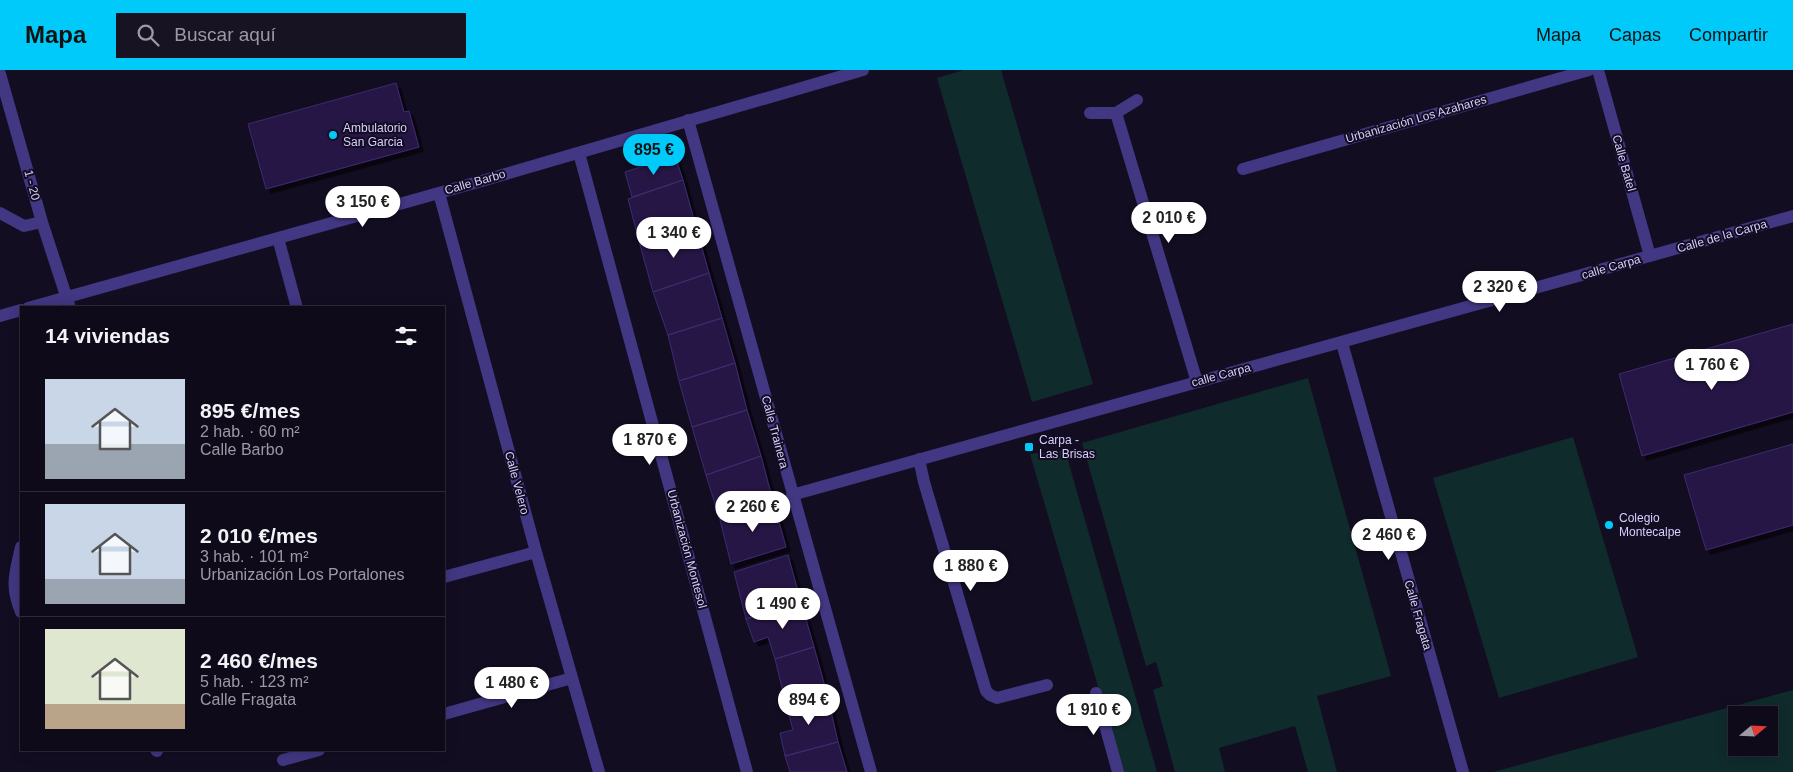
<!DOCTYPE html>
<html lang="es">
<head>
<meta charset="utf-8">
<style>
  :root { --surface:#0e0a1a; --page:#171323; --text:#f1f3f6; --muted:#9b9aa2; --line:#2e2b39; --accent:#00caf9 }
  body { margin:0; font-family:Helvetica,sans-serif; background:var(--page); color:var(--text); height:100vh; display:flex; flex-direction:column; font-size:19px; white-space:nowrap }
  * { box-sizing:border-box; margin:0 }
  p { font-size:16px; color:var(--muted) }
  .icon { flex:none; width:28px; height:28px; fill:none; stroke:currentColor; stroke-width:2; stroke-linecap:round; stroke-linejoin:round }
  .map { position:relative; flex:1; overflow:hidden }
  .sheet { position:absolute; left:20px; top:236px; width:425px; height:445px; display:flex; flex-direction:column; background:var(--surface); border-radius:0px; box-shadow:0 2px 12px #0003,0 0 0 1px var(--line) }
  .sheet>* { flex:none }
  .needle { width:32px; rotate:71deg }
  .tools { position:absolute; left:1728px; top:636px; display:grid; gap:10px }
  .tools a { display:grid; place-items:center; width:50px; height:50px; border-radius:0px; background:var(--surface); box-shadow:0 2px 12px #0003,0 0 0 1px var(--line); font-size:25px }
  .price { position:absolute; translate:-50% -42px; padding:0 11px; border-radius:18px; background:#fff; color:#222; font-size:16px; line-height:32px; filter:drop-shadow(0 1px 2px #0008) }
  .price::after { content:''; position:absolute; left:50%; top:30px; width:15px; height:11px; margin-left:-8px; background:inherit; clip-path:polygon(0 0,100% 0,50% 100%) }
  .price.current { background:var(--accent); color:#111 }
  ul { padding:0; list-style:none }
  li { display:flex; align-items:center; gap:15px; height:125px; padding:0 25px }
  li+li { border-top:1px solid var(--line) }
  li span { display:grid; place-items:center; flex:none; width:140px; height:100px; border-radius:0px; color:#555 }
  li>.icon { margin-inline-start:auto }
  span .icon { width:60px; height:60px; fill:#fffc; stroke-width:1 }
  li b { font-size:21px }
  h2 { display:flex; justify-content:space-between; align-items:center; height:60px; padding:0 25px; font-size:21px }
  header { display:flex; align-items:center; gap:30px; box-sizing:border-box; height:70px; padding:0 25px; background:var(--accent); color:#111 }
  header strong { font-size:24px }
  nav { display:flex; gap:28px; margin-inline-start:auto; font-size:18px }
  .search { width:350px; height:45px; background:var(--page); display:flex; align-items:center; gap:12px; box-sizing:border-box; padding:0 18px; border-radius:0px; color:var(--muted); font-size:19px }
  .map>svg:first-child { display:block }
  .green { fill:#102b2c; fill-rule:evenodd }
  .building { fill:#251944; stroke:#3e2a70; filter:url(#shadow) }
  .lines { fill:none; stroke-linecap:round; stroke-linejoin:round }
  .minor { stroke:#413782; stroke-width:12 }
  .poi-dot { fill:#00caf9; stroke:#130d22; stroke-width:2 }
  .labels { text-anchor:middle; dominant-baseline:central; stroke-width:4; stroke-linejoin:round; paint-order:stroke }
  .street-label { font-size:12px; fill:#d8ceff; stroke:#130d22 }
  .poi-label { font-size:12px; fill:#d8ceff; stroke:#130d22; text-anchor:start }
</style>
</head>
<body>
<header>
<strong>Mapa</strong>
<div class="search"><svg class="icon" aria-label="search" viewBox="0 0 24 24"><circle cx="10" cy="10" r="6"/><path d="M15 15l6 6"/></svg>Buscar aquí</div>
<nav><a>Mapa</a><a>Capas</a><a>Compartir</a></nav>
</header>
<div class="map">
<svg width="1793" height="702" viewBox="0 0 1793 702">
  <defs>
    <filter id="shadow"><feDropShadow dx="4.5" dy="4.5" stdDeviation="0" flood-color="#0009"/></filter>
  </defs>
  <rect width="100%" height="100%" fill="#130d22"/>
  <!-- green -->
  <path class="green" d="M964 0H1001L1093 314 1032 332 937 8Z
    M1308 308 1391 606 1317 626 1337 702H1308L1295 656 1219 678 1225 702H1175L1153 620 1163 616 1156 592 1146 596 1082 373Z
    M1573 367 1638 587 1499 628 1433 408Z
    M1065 380 1157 702H1123L1030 384Z
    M1793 620V702H1493ZM1736 645H1769V678H1736Z"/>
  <!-- building -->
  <path class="building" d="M396 13 404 42 409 41 419 77 266 119 248 54Z
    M675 86 683 110 632 127 625 102Z
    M683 110 696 157 640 175 628 129Z
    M696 157 709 203 653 222 640 175Z
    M709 203 722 248 668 265 653 222Z
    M722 248 735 293 679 311 668 265Z
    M1793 254V342L1642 386 1619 304Z
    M735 293 747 340 692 357 679 311Z
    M747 340 761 386 706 405 692 357Z
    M1793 374V455L1706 480 1684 405Z
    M761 386 773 431 720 450 706 405Z
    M773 431 786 477 731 494 720 450Z
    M788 485 801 532 746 549 734 502Z
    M801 532 814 577 775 589 768 567 754 572 746 549Z
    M814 577 827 624 786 634 775 589Z
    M827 624 838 672 785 686 780 663 793 660 786 634Z
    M838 672 847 702H790L785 686Z"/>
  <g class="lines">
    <!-- minor -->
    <path class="minor" d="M1598 0 1650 186
      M0 4 42 152 70 238
      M1090 43H1116L1137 30
      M1116 43 1197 312
      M688 50 871 702
      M579 83 747 702
      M1243 99 1589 0
      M439 123 536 482 599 702
      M0 143 24 156 42 152
      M278 168 297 238
      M28 238 478 112 863 0
      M0 246 21 240
      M1342 273 1463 702
      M919 389 924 412 986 621 990 625 997 628 1047 615
      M792 425C1125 331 1460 240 1793 146
      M21 477C15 504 10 515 21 542
      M444 507 536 482
      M1096 623 1118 702
      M444 644 572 608
      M156 680 157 681
      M283 690 319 680"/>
  </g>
  <!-- markers -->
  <g class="poi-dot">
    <circle cx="333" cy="65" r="5"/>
    <rect x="1024" y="372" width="10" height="10" rx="2.5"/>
    <circle cx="1609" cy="455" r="5"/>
  </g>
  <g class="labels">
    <!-- street labels -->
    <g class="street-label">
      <text transform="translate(1416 49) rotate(-16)">Urbanización Los Azahares</text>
      <text transform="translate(1624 93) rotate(74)">Calle Batel</text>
      <text transform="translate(475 112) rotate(-16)">Calle Barbo</text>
      <text transform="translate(32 115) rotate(75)">1 - 20</text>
      <text transform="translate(1722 166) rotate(-16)">Calle de la Carpa</text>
      <text transform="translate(1611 197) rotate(-16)">calle Carpa</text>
      <text transform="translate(1221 305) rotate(-15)">calle Carpa</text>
      <text transform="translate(775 362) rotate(75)">Calle Trainera</text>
      <text transform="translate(517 413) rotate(75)">Calle Velero</text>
      <text transform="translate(687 479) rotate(75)">Urbanización Montesol</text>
      <text transform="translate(1418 545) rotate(74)">Calle Fragata</text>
    </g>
    <!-- poi labels -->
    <g class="poi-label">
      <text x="343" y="58">Ambulatorio<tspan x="343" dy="14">San Garcia</tspan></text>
      <text x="1039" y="370">Carpa -<tspan x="1039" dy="14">Las Brisas</tspan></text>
      <text x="1619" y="448">Colegio<tspan x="1619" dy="14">Montecalpe</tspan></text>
    </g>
  </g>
</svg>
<div class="tools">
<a><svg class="needle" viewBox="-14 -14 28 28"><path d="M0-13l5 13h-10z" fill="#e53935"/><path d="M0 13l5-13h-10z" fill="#9b9aa2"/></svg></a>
</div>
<b class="price current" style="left:654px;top:106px">895 €</b>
<b class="price" style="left:363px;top:158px">3 150 €</b>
<b class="price" style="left:1169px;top:174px">2 010 €</b>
<b class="price" style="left:674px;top:189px">1 340 €</b>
<b class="price" style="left:1500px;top:243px">2 320 €</b>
<b class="price" style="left:1712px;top:321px">1 760 €</b>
<b class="price" style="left:650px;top:396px">1 870 €</b>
<b class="price" style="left:753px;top:463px">2 260 €</b>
<b class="price" style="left:1389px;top:491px">2 460 €</b>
<b class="price" style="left:971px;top:522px">1 880 €</b>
<b class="price" style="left:783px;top:560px">1 490 €</b>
<b class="price" style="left:512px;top:639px">1 480 €</b>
<b class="price" style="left:809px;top:656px">894 €</b>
<b class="price" style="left:1094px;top:666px">1 910 €</b>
<section class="sheet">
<h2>14 viviendas<svg class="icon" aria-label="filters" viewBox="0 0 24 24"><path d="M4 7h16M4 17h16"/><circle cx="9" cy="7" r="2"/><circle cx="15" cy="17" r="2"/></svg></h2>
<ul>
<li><span style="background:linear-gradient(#c9d6e8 65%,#9aa5b1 0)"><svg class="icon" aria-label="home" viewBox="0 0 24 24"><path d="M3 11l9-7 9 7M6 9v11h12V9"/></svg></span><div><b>895 €/mes</b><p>2 hab. · 60 m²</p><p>Calle Barbo</p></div></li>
<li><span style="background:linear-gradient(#c9d6e8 75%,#9aa5b1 0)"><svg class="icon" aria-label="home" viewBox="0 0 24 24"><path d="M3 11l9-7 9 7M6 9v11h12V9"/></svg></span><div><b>2 010 €/mes</b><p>3 hab. · 101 m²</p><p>Urbanización Los Portalones</p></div></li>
<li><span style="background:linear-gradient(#dfe7d0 75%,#b9a48a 0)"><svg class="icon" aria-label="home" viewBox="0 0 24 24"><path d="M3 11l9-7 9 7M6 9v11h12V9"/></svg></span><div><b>2 460 €/mes</b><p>5 hab. · 123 m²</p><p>Calle Fragata</p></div></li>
</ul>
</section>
</div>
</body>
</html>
